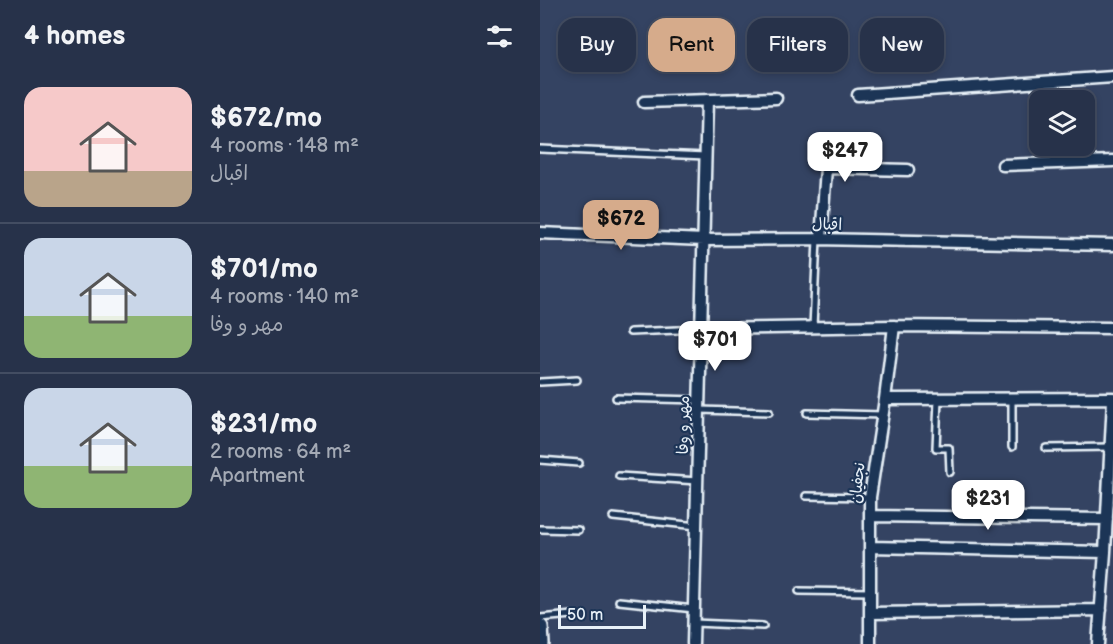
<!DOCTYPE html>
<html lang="en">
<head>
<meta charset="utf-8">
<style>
  :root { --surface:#27324a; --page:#333e54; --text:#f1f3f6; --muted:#a4aab5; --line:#434d62; --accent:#d6ab8b }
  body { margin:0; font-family:"Balsamiq Sans","Playpen Sans Arabic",sans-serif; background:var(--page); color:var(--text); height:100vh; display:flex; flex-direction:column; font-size:22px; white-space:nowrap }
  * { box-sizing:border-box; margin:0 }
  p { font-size:20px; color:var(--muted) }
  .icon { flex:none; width:33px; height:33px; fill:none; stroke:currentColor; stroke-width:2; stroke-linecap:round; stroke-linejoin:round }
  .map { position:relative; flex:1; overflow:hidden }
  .drawer { display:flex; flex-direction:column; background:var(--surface); width:540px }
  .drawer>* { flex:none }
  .banner { position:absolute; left:18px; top:18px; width:465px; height:54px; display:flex; gap:12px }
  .tools { position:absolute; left:489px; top:90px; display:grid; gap:12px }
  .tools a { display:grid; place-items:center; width:66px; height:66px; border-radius:12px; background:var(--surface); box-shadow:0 3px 9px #0003,0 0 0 2px var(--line); font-size:30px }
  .scale { position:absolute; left:18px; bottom:15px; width:88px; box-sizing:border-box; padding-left:6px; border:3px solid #e8f1f8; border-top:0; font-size:16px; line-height:21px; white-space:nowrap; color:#e8f1f8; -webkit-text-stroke:4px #1d3557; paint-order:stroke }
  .price { position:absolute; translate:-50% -51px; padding:0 14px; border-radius:12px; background:#fff; color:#222; font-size:20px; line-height:39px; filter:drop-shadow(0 2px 3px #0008) }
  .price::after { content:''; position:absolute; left:50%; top:36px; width:18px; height:14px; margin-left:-9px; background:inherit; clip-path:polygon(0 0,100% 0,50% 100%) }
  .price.selected { background:var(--accent); color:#111 }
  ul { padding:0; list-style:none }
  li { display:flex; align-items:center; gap:18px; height:150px; padding:0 24px }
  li+li { border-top:2px solid var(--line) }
  li span { display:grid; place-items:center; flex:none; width:168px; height:120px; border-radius:18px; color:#555 }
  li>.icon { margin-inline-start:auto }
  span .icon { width:72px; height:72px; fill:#fffc; stroke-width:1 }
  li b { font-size:26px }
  h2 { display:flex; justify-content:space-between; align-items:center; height:72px; padding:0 24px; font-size:26px }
  .tag { padding:0 21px; border-radius:18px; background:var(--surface); box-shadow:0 3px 9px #0003,0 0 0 2px var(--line); font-size:21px; line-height:54px }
  .tag.selected { background:var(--accent); color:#111 }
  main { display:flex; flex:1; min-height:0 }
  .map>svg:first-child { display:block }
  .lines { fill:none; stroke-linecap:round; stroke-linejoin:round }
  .lane-casing { stroke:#e8f1f8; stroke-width:10 }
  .street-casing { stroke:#e8f1f8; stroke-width:15 }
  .secondary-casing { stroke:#e8f1f8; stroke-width:20 }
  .lane { stroke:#1d3557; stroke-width:5 }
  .street { stroke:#1d3557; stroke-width:10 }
  .secondary { stroke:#1d3557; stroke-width:15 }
  .labels { text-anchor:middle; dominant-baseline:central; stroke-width:4.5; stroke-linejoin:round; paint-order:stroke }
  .street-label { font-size:16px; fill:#e8f1f8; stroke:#1d3557 }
</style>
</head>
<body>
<main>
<section class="drawer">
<h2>4 homes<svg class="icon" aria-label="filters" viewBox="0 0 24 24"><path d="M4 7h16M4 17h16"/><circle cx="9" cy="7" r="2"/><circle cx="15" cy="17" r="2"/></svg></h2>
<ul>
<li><span style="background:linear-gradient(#f6c9c9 70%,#b9a48a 0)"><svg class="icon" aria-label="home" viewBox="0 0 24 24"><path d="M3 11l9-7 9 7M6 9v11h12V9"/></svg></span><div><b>$672/mo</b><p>4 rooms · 148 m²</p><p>اقبال</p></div></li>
<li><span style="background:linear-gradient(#c9d6e8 65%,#8fb573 0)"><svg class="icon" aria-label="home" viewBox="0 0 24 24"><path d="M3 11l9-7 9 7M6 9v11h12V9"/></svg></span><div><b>$701/mo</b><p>4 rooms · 140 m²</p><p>مهر و وفا</p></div></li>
<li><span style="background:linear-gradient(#c9d6e8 65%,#8fb573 0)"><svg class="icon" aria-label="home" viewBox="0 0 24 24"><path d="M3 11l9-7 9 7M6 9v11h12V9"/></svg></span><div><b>$231/mo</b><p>2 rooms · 64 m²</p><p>Apartment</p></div></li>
</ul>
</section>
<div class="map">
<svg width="573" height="644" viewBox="0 0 573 644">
  <rect width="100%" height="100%" fill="#344362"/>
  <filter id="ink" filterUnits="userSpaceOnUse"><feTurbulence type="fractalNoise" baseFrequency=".0167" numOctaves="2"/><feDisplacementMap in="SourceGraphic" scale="12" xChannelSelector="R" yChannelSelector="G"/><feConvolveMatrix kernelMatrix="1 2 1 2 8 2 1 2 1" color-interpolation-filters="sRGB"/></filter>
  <g filter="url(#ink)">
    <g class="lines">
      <!-- lane casing -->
      <g class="lane-casing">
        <path id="lane" d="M0 149 166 156
          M273 327 277 239
          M90 332 162 329
          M0 382 37 380
          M76 398 160 400
          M398 399 396 448H409L410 472
          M472 399V447
          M160 410 229 412
          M267 413 343 415
          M506 448 571 447
          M0 460 39 463
          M79 476 158 481
          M266 496 330 497
          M73 517 157 526
          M0 529 38 530
          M259 591 330 592
          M79 601 154 609
          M0 618 33 615
          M154 623 223 626"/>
      </g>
      <!-- street casing -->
      <g class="street-casing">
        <path id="street" d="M318 95 573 77
          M104 102 236 98
          M463 165 573 161
          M0 233 164 240 277 239 573 245
          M281 239 286 168 368 170
          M162 329 354 326 573 328
          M345 399 573 398
          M330 516 567 519
          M330 547 565 552
          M330 613 561 610
          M153 644 167 100
          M330 644V497L345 399 354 326
          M558 644 565 552 573 400"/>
      </g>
      <!-- secondary casing -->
      <g class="secondary-casing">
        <path id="secondary" d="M0 627 1 644"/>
      </g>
      <!-- lane -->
      <use href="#lane" class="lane"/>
      <!-- street -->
      <use href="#street" class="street"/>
      <!-- secondary -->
      <use href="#secondary" class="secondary"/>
    </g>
  </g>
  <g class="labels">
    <!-- street labels -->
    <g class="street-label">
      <text transform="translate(287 225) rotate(1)">اقبال</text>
      <text transform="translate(144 425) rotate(-89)">مهر و وفا</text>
      <text transform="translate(318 483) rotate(-84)">نجفیان</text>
    </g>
  </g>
</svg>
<div class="tools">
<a><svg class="icon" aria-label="layers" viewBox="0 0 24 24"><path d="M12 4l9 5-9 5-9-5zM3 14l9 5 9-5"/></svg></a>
</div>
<div class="scale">50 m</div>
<b class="price" style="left:305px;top:183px">$247</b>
<b class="price selected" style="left:81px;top:251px">$672</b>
<b class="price" style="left:175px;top:372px">$701</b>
<b class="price" style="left:448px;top:531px">$231</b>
<div class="banner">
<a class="tag">Buy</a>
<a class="tag selected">Rent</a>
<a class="tag">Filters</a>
<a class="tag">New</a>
</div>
</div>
</main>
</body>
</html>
